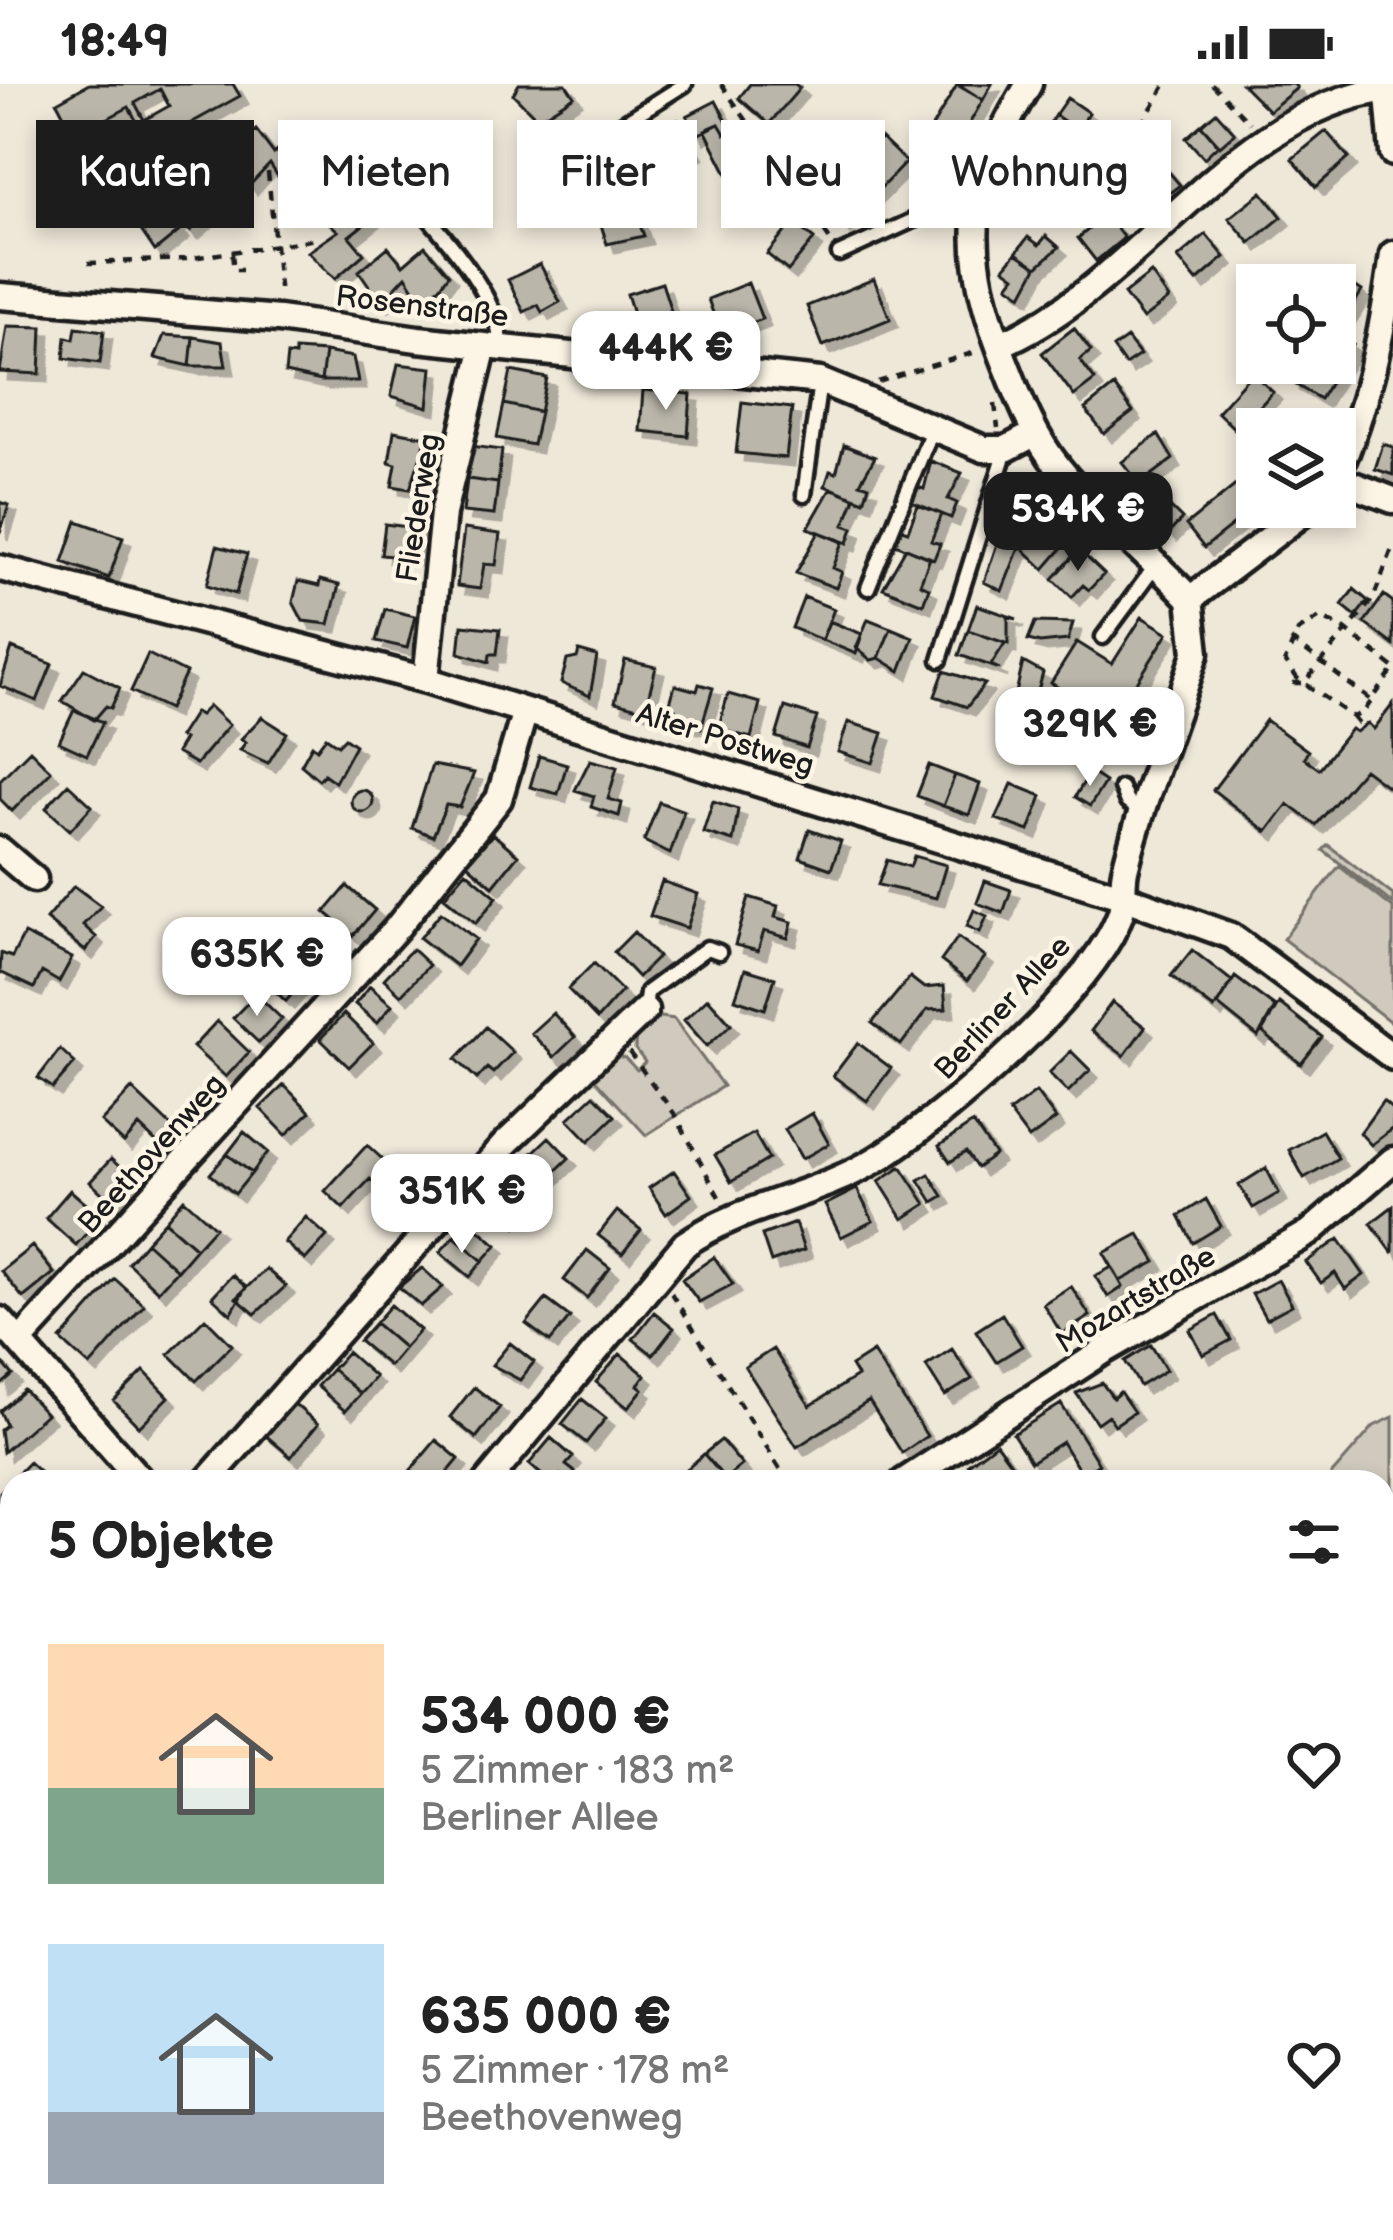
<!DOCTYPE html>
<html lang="de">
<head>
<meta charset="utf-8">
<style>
  :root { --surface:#fff; --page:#f2f2f2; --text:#222; --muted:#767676; --accent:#1c1c1c }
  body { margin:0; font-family:"Balsamiq Sans",sans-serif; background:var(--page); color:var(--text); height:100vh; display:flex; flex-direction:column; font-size:45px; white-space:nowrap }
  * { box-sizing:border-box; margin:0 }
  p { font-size:39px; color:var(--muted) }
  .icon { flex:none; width:66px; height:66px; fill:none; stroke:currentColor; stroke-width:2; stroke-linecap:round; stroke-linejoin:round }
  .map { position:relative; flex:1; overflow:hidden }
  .drawer { position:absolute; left:0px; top:1386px; width:1395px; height:771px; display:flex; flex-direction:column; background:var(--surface); border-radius:36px 36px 0 0; box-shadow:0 6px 18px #0003 }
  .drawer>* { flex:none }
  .hud { position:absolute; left:36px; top:36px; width:1323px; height:108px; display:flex; gap:24px }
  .controls { position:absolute; left:1236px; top:180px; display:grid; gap:24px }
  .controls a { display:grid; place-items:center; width:120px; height:120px; border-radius:0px; background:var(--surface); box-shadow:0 6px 18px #0003; font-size:60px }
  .price { position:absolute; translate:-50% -102px; padding:0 27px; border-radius:24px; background:#fff; color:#222; font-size:39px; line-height:78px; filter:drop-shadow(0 3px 6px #0008) }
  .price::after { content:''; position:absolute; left:50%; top:72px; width:36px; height:27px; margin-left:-18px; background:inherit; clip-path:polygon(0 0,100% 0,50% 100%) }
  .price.active { background:var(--accent); color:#fff }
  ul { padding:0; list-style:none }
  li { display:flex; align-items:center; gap:36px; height:300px; padding:0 48px }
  li span { display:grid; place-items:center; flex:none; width:336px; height:240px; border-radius:0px; color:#555 }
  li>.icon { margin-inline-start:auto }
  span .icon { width:144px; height:144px; fill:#fffc; stroke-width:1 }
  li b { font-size:51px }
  h2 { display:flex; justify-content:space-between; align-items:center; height:144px; padding:0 48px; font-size:51px }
  .tag { padding:0 42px; border-radius:0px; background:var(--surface); box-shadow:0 6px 18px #0003; font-size:42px; line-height:108px }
  .tag.active { background:var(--accent); color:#fff }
  .status { display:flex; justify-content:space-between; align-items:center; height:84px; padding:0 60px; background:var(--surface); direction:ltr }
  .status svg { height:33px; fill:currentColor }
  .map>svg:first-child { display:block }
  .green { fill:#cfcabd; stroke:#76736c; stroke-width:3 }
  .building { fill:#bab6aa; stroke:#1c1c1c; stroke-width:3; fill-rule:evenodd; filter:url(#shadow) }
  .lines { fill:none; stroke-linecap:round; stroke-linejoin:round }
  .service-casing { stroke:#1c1c1c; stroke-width:21 }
  .minor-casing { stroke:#1c1c1c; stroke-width:33 }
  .path { stroke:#1c1c1c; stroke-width:4.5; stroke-dasharray:9 9; stroke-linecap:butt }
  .service { stroke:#fcf5e5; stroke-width:12 }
  .minor { stroke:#fcf5e5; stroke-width:24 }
  .labels { text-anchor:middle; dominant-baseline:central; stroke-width:9; stroke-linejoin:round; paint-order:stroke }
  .street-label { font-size:30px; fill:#1c1c1c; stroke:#fcf5e5 }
</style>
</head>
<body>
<div class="status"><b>18:49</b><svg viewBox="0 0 49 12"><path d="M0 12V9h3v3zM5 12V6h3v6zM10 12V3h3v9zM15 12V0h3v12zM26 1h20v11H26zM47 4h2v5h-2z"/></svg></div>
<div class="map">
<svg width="1393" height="2156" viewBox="0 0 1393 2156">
  <defs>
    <filter id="shadow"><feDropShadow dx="8" dy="8" stdDeviation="0" flood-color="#0004"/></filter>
  </defs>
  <rect width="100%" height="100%" fill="#eee8d9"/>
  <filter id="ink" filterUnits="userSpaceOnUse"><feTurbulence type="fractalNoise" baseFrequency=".00833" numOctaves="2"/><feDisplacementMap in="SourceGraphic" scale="24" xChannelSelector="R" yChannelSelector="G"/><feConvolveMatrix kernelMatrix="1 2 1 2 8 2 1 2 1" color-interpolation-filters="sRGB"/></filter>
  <g filter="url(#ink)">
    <!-- green -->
    <path class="green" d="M1328 761 1393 811V820L1323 766Z
      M1339 782 1393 824V940L1283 855Z
      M648 931 674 935 723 1002 646 1051 588 988 608 970 625 974 637 986 645 978 635 965 636 942Z
      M1393 1333V2156H1243L1238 2145H1383V1398H1325L1374 1342Z
      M0 1923 12 1935V2145H1202L1172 2156H0Z"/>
    <!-- building -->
    <path class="building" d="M89 0H233L240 12 135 70 124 49 138 40 129 23 75 52 57 18ZM160 5 169 22 144 36 135 19Z
      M519 0H566L574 12 538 35 513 10Z
      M750 0H795L800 4 769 40 739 14Z
      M958 0H992L983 16Z
      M1242 0H1294L1297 4 1269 27Z
      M957 1 983 16 958 59 932 43Z
      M1067 14 1089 29 1077 46 1055 31Z
      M716 17 732 47 725 50 719 40 697 51 687 32Z
      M1216 28 1235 49 1220 62 1201 41Z
      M1055 31 1077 46 1065 63 1044 48Z
      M678 36 695 67 669 81 653 49Z
      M719 40 725 50 732 47 739 60 746 57 762 87 759 83 732 96 733 101 705 46Z
      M1201 41 1218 61 1204 74 1186 54Z
      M256 46 274 70 292 54 317 83 289 110 270 80 249 102 227 71Z
      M1326 47 1349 74 1316 103 1292 75Z
      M881 54 906 78 875 110 850 86Z
      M1039 65 1060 80 1046 99 1026 84Z
      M628 80 638 112 630 114 644 152 607 160 598 131 607 129 594 95Z
      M1163 81 1180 101 1147 126 1131 109Z
      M1026 84 1046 99 1033 118 1012 103Z
      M850 86 875 110 843 142 819 118Z
      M194 94 221 121 190 147 181 137 176 141 181 146 155 167 134 136 162 112 171 122 176 118 172 113Z
      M347 105 372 134 349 152 364 170 335 195 308 168 338 147 316 127Z
      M1262 108 1282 133 1250 159 1229 134Z
      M1106 131 1124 154 1096 177 1078 154Z
      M793 138 814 155 788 187 767 170Z
      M1206 150 1225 173 1197 197 1178 174Z
      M1046 152 1059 163 1037 183 1016 169 1028 153 1039 161Z
      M425 162 449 190 440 203 422 217 406 192 381 219 359 187 388 163 403 181Z
      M1016 169 1037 183 1022 211 1008 201 1015 192 1004 184Z
      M540 180 560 218 542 228 538 221 524 228 508 196Z
      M1151 189 1169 215 1143 235 1124 210Z
      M1341 193 1362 207 1345 234 1335 227V202Z
      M874 195 890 235 823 262 807 222Z
      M662 199 672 230 637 242 627 210Z
      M748 199 762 235 721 251 708 215Z
      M7 242 42 243 40 290 0 288Z
      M76 243 104 247 100 279 64 274 66 253 74 255Z
      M1074 244 1091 267 1080 276 1095 296 1074 312 1042 269Z
      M1335 250 1353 261 1320 315 1291 298 1303 279H1335Z
      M164 251 193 253 190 282 155 274Z
      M193 253 222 258 226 282H190Z
      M1127 254 1140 271 1125 281 1113 264Z
      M295 266 325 268 321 297 285 289 287 271 295 272Z
      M325 268 353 273 358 297H321Z
      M398 280 432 284 428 323 391 312Z
      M511 287 547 294 540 328 504 320Z
      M1252 289 1273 308 1237 347 1217 328Z
      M1114 302 1133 328 1104 350 1085 325Z
      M643 306 691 310 688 352 640 347Z
      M742 318 792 324 786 374 736 369Z
      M504 320 540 328 533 361 497 354Z
      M394 347 427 353 410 405 392 402 396 380 389 378Z
      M1158 350 1173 375 1140 400 1122 378Z
      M1383 360 1393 363V391L1375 385Z
      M844 361 875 373 860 399 869 402 864 417 825 402 830 387 836 389Z
      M471 362 502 366 498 399 467 395Z
      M931 377 962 389 948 415 957 419 951 434 912 418 918 403 924 405Z
      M1247 392 1257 405V422L1204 464 1186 441Z
      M467 395 498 399 494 431 463 428Z
      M831 404 855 414 844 441 853 444 848 459 808 444Z
      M1152 409 1164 427 1169 422 1182 435 1169 449 1141 421Z
      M0 418 9 421 0 449Z
      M918 421 942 430 931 457 940 460 934 475 895 460 902 445 908 447Z
      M1006 434 1039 447 1051 435 1071 454 1044 485 1023 465 998 457Z
      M77 437 123 453 109 494 63 478Z
      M385 440 416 444 413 474 381 471Z
      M464 445 500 450 496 481 484 480 480 505 457 502Z
      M819 448 843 458 833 484 842 488 836 504 796 489Z
      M998 457 1019 464 1002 507 984 498Z
      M217 462 247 470 236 510 207 501Z
      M906 464 930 474 920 500 929 504 923 520 883 504Z
      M1079 466 1104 490 1089 506 1083 501 1072 513 1053 495Z
      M320 496 339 501 329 540 303 537 293 518 298 497 319 502Z
      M1354 505 1368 517 1356 532 1342 521Z
      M1384 511 1393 518V561L1364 539Z
      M804 513 834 525 822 556 792 544Z
      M977 521 1017 535 1008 533V560L968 546Z
      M385 525 415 532 407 564 376 557Z
      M1142 533 1168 549 1091 671 1062 652 1083 619 1051 599 1077 558 1112 580Z
      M868 535 891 544 879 574 871 576 856 564Z
      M829 537 862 550 856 570 822 556Z
      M1035 538 1073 539 1068 556 1040 559 1028 556Z
      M462 541 500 545 497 570H490L489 578 459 569Z
      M891 544 913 553 900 587 879 574Z
      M968 546 1005 559 991 581 1000 585 959 571Z
      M12 564 52 580 37 617 0 602Z
      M579 567 597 572 590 612 561 599 567 576 577 574Z
      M148 570 186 589 169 625 131 607Z
      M625 576 656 583 645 626 615 618Z
      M1023 578 1043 589 1027 646 1010 636Z
      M84 585 120 604 111 624 106 622 94 636 62 617Z
      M944 587 985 600 967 623 935 612Z
      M699 600 713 604 701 644 672 636 675 625 669 623 675 601 697 607Z
      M728 610 760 619 751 654 718 645Z
      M1393 620V707L1364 685 1316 741 1288 720 1267 748 1213 706 1266 636 1308 667 1304 674 1319 685 1351 645 1356 648 1368 639 1374 645Z
      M209 622 229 641 196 680 176 669 184 655 179 653 195 628 200 631Z
      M785 623 817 633 807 664 776 653Z
      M74 626 103 638 87 671 59 658Z
      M262 633 287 649 268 679 240 666 246 658 241 655Z
      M848 638 883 649 873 679 838 668Z
      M326 653 338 661 345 654 355 661 335 698 324 690 319 696 301 681 312 661 317 665Z
      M30 666 51 687 12 727 0 715V696Z
      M539 672 567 680 558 710 530 703Z
      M590 676 617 683 608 715 622 719 619 732 591 723 594 712 575 706Z
      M432 681 474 689 460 723 446 721 433 752 412 744Z
      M929 681 955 691 943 722 917 712Z
      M1090 688 1105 698 1090 722 1075 713Z
      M955 691 980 700 969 731 943 722Z
      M68 700 92 722 70 746 46 724Z
      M1012 700 1042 712 1029 747 996 735Z
      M351 717a11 11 0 1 1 22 0a11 11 0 1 1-22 0Z
      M713 717 738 725 733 757 703 748Z
      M659 718 684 727 670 770 644 757Z
      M809 746 841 757 831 785 800 774Z
      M493 750 518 771 493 802 467 780Z
      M914 772 946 781 936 814 878 801 887 776 910 783Z
      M466 787 497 813 476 839 444 813Z
      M662 797 698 810 687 844 650 832Z
      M985 797 1011 806 1003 829 977 819Z
      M74 802 101 822 83 841 96 853 85 867 46 835Z
      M347 802 375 826 353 852 325 828Z
      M749 813 778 822 775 833 792 838 788 854 764 847 758 867 735 861Z
      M974 826 987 832 980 848 967 842Z
      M441 828 476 855 456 882 420 854Z
      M634 848 658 873 638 893 614 868Z
      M24 850 72 874 59 898 42 888 34 904 0 888 1 869 12 873Z
      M958 853 985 873 967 897 941 877Z
      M292 862 316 883 286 917 262 895Z
      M412 865 429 881 401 911 384 895Z
      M1192 866 1232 897 1214 925 1171 892Z
      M594 879 622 907 597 935 568 905Z
      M745 885 775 894 765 925 735 915Z
      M910 893 924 904 944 902 946 925 927 926 901 961 872 939Z
      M1235 893 1275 923 1258 953 1218 921Z
      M370 902 392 921 377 939 355 920Z
      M256 910 282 935 259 959 233 934Z
      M708 914 731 940 707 962 684 936Z
      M1112 918 1145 943 1124 972 1091 947Z
      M1279 919 1322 953 1301 980 1262 948Z
      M553 929 575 953 554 973 531 949Z
      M344 930 373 959 349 983 320 955Z
      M217 937 249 968 226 993 193 963Z
      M486 943 513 968 493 989 487 984 477 995 456 975Z
      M858 959 891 984 867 1017 833 992Z
      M60 965 75 979 53 1004 38 994Z
      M1071 967 1090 986 1068 1008 1049 989Z
      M284 1001 310 1028 286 1051 260 1024Z
      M132 1005 175 1046 160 1062 139 1042 124 1059 101 1038Z
      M1036 1008 1056 1035 1029 1055 1009 1028Z
      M594 1011 615 1032 589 1057 568 1035Z
      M1383 1017 1393 1026V1044L1371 1061 1360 1049Z
      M812 1029 829 1060 802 1075 785 1045Z
      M973 1039 995 1071 977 1084 966 1068 950 1078 939 1062Z
      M1322 1047 1338 1074 1304 1094 1289 1066Z
      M244 1048 268 1068 252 1089 227 1070Z
      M754 1049 769 1075 731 1098 715 1071Z
      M549 1053 569 1074 546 1096 526 1075Z
      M367 1061 401 1092 386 1109 370 1095 343 1124 325 1107Z
      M227 1070 252 1089 235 1110 210 1090Z
      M111 1075 134 1096 113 1119 90 1098Z
      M901 1082 926 1120 903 1135 879 1097Z
      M1266 1084 1279 1109 1253 1124 1239 1101Z
      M674 1087 691 1112 666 1130 649 1104Z
      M929 1090 943 1112 933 1118 919 1096Z
      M507 1095 527 1113 508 1135 488 1117Z
      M857 1105 873 1137 841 1153 825 1121Z
      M70 1106 101 1133 76 1161 46 1134Z
      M184 1115 215 1143 196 1164 165 1137Z
      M1206 1115 1221 1142 1193 1159 1179 1132Z
      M1393 1122V1167L1392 1168 1371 1139Z
      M617 1127 641 1146 622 1170 598 1151Z
      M306 1133 327 1152 305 1176 284 1158Z
      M468 1136 497 1161 483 1177 454 1152Z
      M165 1137 196 1164 177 1186 146 1158Z
      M795 1139 804 1166 771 1178 762 1151Z
      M1139 1150 1156 1178 1120 1197 1104 1169Z
      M454 1152 483 1177 470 1193 440 1168Z
      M1339 1155 1364 1191 1345 1205 1335 1189 1321 1199 1306 1178Z
      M146 1158 177 1186 158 1207 128 1179Z
      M32 1162 54 1189 23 1214 1 1187Z
      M587 1166 610 1184 587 1214 564 1196Z
      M714 1173 733 1200 699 1218 682 1195Z
      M1112 1183 1123 1203 1108 1213 1095 1192Z
      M422 1184 443 1203 421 1222 399 1203Z
      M266 1185 286 1202 255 1230 236 1214Z
      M232 1191 246 1203 231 1230 212 1213Z
      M115 1195 144 1221 90 1282 61 1256Z
      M1278 1196 1292 1221 1266 1235 1252 1210Z
      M1071 1202 1090 1232 1062 1250 1043 1220Z
      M546 1215 570 1233 550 1258 526 1240Z
      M391 1221 420 1246 404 1264 375 1239Z
      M654 1228 674 1244 653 1271 633 1255Z
      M1002 1230 1022 1262 996 1278 976 1247Z
      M1217 1231 1231 1256 1203 1271 1190 1246Z
      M205 1234 232 1261 196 1297 169 1270Z
      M375 1239 404 1264 389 1282 359 1257Z
      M510 1259 534 1278 520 1296 492 1281Z
      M1151 1261 1166 1286 1140 1302 1125 1277Z
      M773 1265 810 1322 857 1292 851 1282 873 1268 927 1352 902 1369 869 1317 797 1363 745 1283Z
      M952 1265 972 1295 945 1312 926 1282Z
      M347 1268 375 1293 360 1310 332 1285Z
      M620 1270 645 1291 638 1301 643 1305 628 1324 596 1298Z
      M0 1276 13 1291 0 1302Z
      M332 1285 360 1310 345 1327 317 1302Z
      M144 1287 169 1313 139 1343 114 1317Z
      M1102 1299 1113 1314 1120 1308 1134 1328 1115 1341 1108 1331 1097 1339 1076 1309Z
      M474 1303 500 1323 476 1354 450 1333Z
      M24 1306 46 1330 3 1368 0 1346 6 1341 0 1327Z
      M582 1315 606 1334 586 1359 562 1340Z
      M292 1318 318 1340 291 1373 264 1350Z
      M1061 1320 1099 1380 1082 1391 1062 1358 1031 1378 1013 1350Z
      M551 1354 573 1373 566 1381 575 1388 567 1397 560 1391 550 1398 529 1380Z
      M436 1356 459 1375 440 1398H424L410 1387Z
      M721 1356 742 1381 725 1395 704 1370Z
      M996 1359 1015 1385 996 1398H981L968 1380Z
      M704 1370 725 1395 722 1398H699L687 1385Z
      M29 1378 50 1398H12V1428L0 1417V1408Z
      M687 1385 699 1398H673Z
      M12 1626V1667L1 1679 0 1638Z
      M8 1693 12 1717 0 1724V1696Z
      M2 1794 12 1807 10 1852 0 1845Z"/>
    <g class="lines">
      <!-- service casing -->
      <g class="service-casing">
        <path id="service" d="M363 60C399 103 508 208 499 263
          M585 63 685 0
          M839 170 940 124H974
          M804 411 820 298
          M868 504 932 346
          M1103 553 1156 481
          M940 576 1006 366
          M1121 704 1127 718 1143 729
          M645 926 647 908 707 864 719 868
          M0 1729 12 1722
          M1383 2030 1393 2027
          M1087 2156 1110 2145"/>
      </g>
      <!-- minor casing -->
      <g class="minor-casing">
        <path id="minor" d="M1387 0 1393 69
          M0 212 279 235 418 255 820 297 984 365H1006L1034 350
          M999 261C1143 200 1230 26 1387 5
          M1335 394C1368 322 1383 248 1393 170
          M1335 394 1393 416
          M0 484 426 596 1121 812 1231 852 1393 973
          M1190 515 1311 423
          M426 596 443 429 484 262
          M0 766 34 795
          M0 1236 142 1398
          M19 1258 396 845 499 715 525 627
          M206 1398 505 1060 645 926
          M487 1398 685 1160C743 1120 817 1112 877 1075 943 1035 1094 904 1120 831 1125 819 1122 800 1125 786 1143 713 1173 641 1196 569L1190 515C1149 470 1097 432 1059 384 1033 352 1020 316 1005 278 960 163 965 106 1029 0
          M903 1398 1104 1267 1309 1149 1393 1076"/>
      </g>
      <!-- path -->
      <path class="path" d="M721 0 831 157
        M1212 0 1250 39
        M1113 87 1166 0
        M268 88 280 213
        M232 170 234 186H242
        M88 179 186 175 316 155
        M878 298 976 268
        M995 320 998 344
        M1291 556 1372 617
        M1393 583 1345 545 1320 533 1298 547 1285 577 1297 594 1353 633 1363 629 1393 586
        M1293 599H1304L1373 515 1393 463
        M1353 633 1362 644
        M629 968 676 1032 720 1115
        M671 1209 788 1398
        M1383 1667 1393 1651
        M1383 1756 1393 1750
        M1383 1838H1393
        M1383 2003 1393 1999
        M0 2022 12 2019
        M0 2086 12 2097
        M1383 2115 1393 2114
        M75 2145 92 2156
        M379 2145 381 2156
        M545 2156 560 2145
        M817 2156 832 2145
        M1004 2156 1027 2145
        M1318 2156 1331 2145"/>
      <!-- service -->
      <use href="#service" class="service"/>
      <!-- minor -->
      <use href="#minor" class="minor"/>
    </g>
  </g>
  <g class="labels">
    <!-- street labels -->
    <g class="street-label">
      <text transform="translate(422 223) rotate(7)">Rosenstraße</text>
      <text transform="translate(419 424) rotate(-81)">Fliederweg</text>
      <text transform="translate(725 656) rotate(17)">Alter Postweg</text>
      <text transform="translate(1003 924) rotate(-47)">Berliner Allee</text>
      <text transform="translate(152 1070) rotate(-48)">Beethovenweg</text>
      <text transform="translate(1136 1216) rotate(-31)">Mozartstraße</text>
    </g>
  </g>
</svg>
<div class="controls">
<a><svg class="icon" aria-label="locate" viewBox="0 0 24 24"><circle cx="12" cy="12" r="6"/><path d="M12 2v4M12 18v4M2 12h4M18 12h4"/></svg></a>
<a><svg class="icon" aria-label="layers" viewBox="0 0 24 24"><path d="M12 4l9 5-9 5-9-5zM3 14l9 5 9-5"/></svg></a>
</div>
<b class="price" style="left:666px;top:329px">444K €</b>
<b class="price active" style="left:1078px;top:490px">534K €</b>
<b class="price" style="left:1090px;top:705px">329K €</b>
<b class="price" style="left:257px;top:935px">635K €</b>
<b class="price" style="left:462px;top:1172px">351K €</b>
<div class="hud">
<a class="tag active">Kaufen</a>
<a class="tag">Mieten</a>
<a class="tag">Filter</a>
<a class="tag">Neu</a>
<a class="tag">Wohnung</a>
</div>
<section class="drawer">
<h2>5 Objekte<svg class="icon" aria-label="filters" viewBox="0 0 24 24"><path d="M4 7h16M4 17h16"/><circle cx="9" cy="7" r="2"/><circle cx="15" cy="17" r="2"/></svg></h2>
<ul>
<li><span style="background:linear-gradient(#ffd9b3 60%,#7fa58c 0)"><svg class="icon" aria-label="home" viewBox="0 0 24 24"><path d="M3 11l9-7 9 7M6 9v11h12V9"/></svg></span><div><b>534 000 €</b><p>5 Zimmer · 183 m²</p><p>Berliner Allee</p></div><svg class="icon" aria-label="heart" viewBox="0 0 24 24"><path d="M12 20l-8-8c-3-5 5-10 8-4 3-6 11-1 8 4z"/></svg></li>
<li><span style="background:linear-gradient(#bfe0f5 70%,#9aa5b1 0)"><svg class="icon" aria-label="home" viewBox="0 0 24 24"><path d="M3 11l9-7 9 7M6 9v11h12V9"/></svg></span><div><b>635 000 €</b><p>5 Zimmer · 178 m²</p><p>Beethovenweg</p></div><svg class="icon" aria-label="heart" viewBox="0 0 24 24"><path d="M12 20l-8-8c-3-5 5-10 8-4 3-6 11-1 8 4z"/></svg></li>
</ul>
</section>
</div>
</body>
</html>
